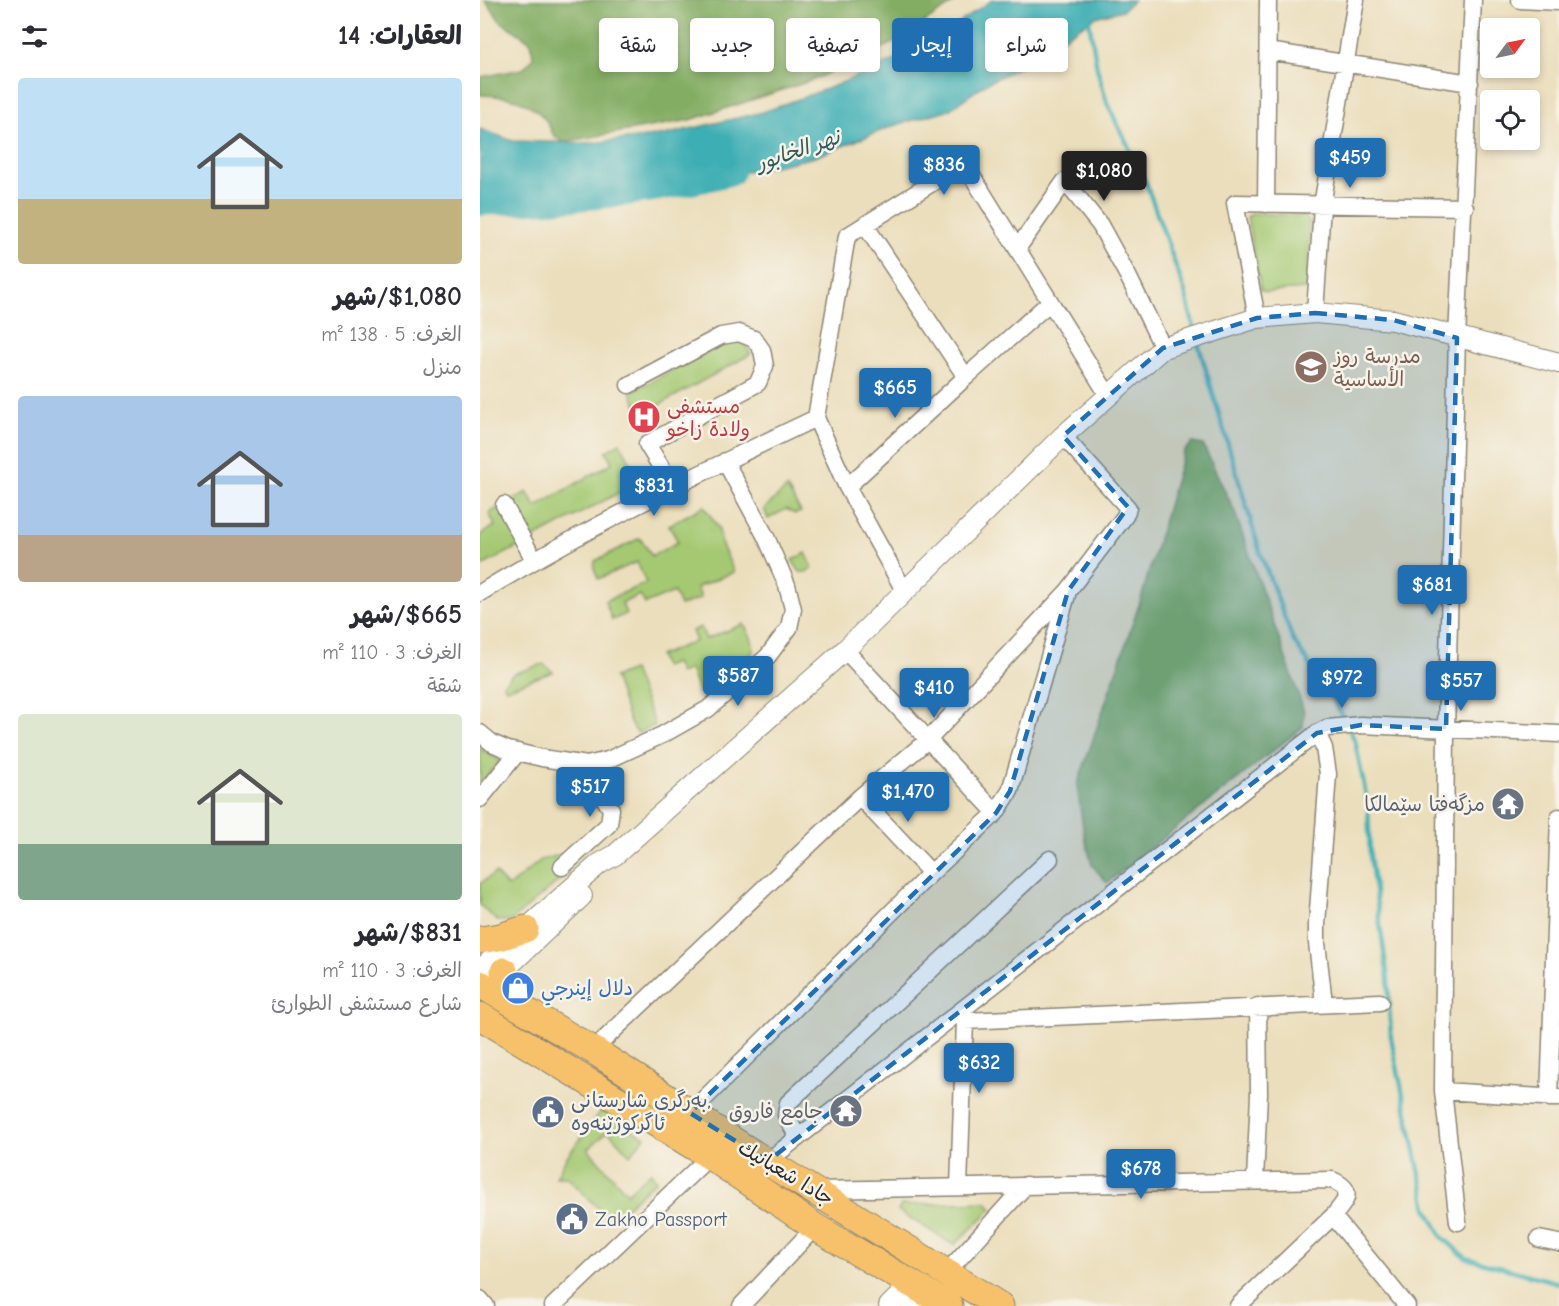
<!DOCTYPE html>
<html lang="ar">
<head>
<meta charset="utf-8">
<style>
  :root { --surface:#fff; --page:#f7f7f7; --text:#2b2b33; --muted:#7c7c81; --accent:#1f6fb2 }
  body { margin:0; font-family:"Comic Neue","Playpen Sans Arabic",sans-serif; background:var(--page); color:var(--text); direction:rtl; height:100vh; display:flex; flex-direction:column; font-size:22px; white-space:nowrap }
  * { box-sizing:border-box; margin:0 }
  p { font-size:20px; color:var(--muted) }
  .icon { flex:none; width:33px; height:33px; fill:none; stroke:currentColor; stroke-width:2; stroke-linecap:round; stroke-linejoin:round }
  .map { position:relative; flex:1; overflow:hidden; direction:ltr }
  .drawer { display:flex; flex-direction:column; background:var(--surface); width:480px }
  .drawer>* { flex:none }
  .hud { position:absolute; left:18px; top:18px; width:570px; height:54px; direction:rtl; display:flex; gap:12px }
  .needle { width:39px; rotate:57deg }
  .controls { position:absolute; left:1000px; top:18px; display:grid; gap:12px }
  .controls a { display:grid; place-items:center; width:60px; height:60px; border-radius:6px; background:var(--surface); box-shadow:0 3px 9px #0003; font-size:30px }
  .price { position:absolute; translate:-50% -51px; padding:0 14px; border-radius:6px; background:var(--accent); color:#fff; font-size:20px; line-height:39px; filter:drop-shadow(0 2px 3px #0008) }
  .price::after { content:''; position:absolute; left:50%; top:36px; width:18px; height:14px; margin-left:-9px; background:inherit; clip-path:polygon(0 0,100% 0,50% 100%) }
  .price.active { background:#222; color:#fff }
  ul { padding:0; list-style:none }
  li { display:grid; align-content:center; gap:12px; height:318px; padding:0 18px }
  li span { display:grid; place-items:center; height:186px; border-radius:6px; color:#555 }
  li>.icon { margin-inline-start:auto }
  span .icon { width:108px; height:108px; fill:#fffc; stroke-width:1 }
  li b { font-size:26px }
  h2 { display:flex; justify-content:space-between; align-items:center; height:72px; padding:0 18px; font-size:26px }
  .chip { padding:0 21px; border-radius:6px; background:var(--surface); box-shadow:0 3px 9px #0003; font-size:21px; line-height:54px }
  .chip.active { background:var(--accent); color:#fff }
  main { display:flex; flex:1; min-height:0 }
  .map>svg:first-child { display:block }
  .green { fill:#a4c972; stroke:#687a4e; stroke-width:1.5 }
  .forest { fill:#83ad64; stroke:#576c48; stroke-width:1.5 }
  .water { fill:#3daeb4; stroke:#346c70; stroke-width:1.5 }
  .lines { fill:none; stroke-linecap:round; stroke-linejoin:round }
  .stream { stroke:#3daeb4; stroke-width:4.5 }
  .river { stroke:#3daeb4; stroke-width:27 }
  .minor-casing { stroke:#8b8474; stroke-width:19 }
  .tertiary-casing { stroke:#8b8474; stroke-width:22 }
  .trunk-casing { stroke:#8b8474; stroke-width:29 }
  .minor { stroke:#fff; stroke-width:16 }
  .tertiary { stroke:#fff; stroke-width:20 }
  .trunk { stroke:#f6c16b; stroke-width:27 }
  .marked { fill:#1f6fb2; fill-opacity:0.2; stroke:#1f6fb2; stroke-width:4.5; stroke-dasharray:12 8; stroke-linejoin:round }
  .labels { text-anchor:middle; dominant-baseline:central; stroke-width:5; stroke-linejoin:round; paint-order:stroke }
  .education-label { font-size:20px; fill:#785e54; stroke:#f7f3e8; text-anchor:start }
  .health-label { font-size:20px; fill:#be3a42; stroke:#f7f3e8; text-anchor:start }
  .worship-label { font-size:20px; fill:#5b616d; stroke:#f7f3e8; text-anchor:end }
  .shop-label { font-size:20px; fill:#366cbe; stroke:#f7f3e8; text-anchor:start }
  .service-label { font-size:20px; fill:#4e5e75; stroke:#f7f3e8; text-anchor:start }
  .street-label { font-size:20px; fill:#2b2b2b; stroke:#f7f3e8 }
  .water-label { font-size:21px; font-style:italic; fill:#31595b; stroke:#f7f3e8 }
</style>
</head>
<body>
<main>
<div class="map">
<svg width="1079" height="1306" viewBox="0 0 1079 1306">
  <rect width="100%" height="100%" fill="#f7f3e8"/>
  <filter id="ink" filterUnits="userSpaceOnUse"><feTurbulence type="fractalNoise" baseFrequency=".0167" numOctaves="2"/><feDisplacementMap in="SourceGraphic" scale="12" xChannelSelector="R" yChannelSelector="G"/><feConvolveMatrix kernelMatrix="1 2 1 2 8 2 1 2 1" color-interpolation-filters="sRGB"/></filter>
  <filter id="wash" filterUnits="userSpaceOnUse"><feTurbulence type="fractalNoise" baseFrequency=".008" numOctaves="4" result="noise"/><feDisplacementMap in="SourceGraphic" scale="24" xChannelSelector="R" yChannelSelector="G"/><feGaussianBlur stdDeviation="1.35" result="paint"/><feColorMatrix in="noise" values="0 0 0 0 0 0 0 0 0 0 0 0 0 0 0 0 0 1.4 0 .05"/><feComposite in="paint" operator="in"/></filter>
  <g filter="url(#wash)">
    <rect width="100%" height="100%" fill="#ebdebc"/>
    <!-- green -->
    <path class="green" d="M774 213 824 216 829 222 828 283 825 289 787 292 781 290 767 217Z
      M252 339 264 343 271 354 161 415 151 392Z
      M140 443 161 481 0 567V535L15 526 9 513 47 492 56 507 132 463 126 451Z
      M307 488 321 512 315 514 306 509 288 519 284 509Z
      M224 506 239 529 241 543 254 572 217 587 221 598 200 606 194 592 165 604 160 595 142 603 146 614 132 620 125 601 166 583 157 562 118 579 114 568 115 561 160 538 172 556 198 542 189 525Z
      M326 553 333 568 327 572H320L312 560Z
      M264 624C267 630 273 639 273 646 275 668 235 684 219 694L210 669 200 673 195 663 184 667 179 656 216 641 212 631 221 627 226 639Z
      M63 664 73 672 26 689 23 684 33 674Z
      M153 670 175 725 158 733 151 725 134 677Z
      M0 748 20 761 0 784Z
      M84 854 88 873 31 921H17L0 905V884L15 873 28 887 61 860Z
      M121 1111 165 1137 150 1155 128 1131 108 1149 147 1193 171 1172 176 1180 131 1221 87 1177H76L86 1158Z
      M507 1202 512 1209 475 1244H472L418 1211 421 1205Z"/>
    <!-- forest -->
    <path class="forest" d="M3 0H478L413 43 333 80 210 120 83 142C67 133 74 129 64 118 47 98 24 96 0 95V77L43 69 53 58 51 42 20 21 6 1Z
      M712 443 723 445 754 510 819 696 824 712 823 727 627 883 612 865 604 834 597 786 661 599 704 451Z"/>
    <!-- water -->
    <path class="water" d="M512 0H654L643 10 615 17 581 39 566 54 507 83 470 109 413 126 335 157 276 170 172 186 80 190 0 198V129L33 141 112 143 184 135 283 112 354 86 439 50Z"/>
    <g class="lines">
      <!-- stream -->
      <path class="stream" d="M608 15 617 68 627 103 666 183 705 292 715 332
        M718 343 780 552 813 640 856 704 865 721
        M869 729 875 741 888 805 890 856 908 979 911 1038 947 1208 962 1237 986 1258 1079 1283"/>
      <!-- river -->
      <path class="river" d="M0 202C84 201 170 194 251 172"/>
    </g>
  </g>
  <g filter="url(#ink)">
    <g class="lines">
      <!-- minor casing -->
      <g class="minor-casing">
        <path id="minor" d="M993 0 977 338 966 729 963 1091 1079 1098
          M1040 0 1079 2
          M788 51 990 83
          M786 204 788 0
          M385 225 486 377 570 302
          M537 249 585 181 620 225 648 276 683 348
          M835 313 842 206 876 0
          M777 318 755 203 985 207
          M149 385 241 336 259 333 274 339 282 350 285 366 278 383 167 444 184 472 190 490
          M367 487 486 377
          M24 505 54 560
          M425 592 367 487 336 418 367 236 484 163 628 395
          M0 593C107 527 222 472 336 418
          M365 650 516 813
          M0 733 12 743 28 750 62 758 107 765 128 760 182 735 228 709 288 656 309 628 313 609 307 585 286 537 245 461
          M837 733 844 748 848 774 837 924V943L844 1003
          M380 797 451 873
          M0 799 38 752
          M82 867 129 824 131 809 113 781 96 763
          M485 1021 900 1002
          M113 1050 380 797 449 739 588 591 645 516 648 508 583 436
          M963 1091 978 1222
          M1069 1098 1079 817
          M210 1113 451 873 516 813 530 791 587 595
          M318 1138 306 1115 308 1103 570 859
          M288 1161 837 733 847 728 881 725 1079 734
          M775 1181 779 1094 778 1006
          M479 1187 485 1021 480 1012
          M336 1190 852 1180C876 1190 866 1201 853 1216L758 1306
          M853 1216 927 1306
          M1059 1239 1079 1243
          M466 1273 546 1185
          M0 1299 6 1306
          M73 1306 230 1156
          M261 1306 335 1227"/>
      </g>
      <!-- tertiary casing -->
      <g class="tertiary-casing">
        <path id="tertiary" d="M0 970 119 864 135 855 365 650 583 436 683 348 777 318 835 313 913 320 1079 363
          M15 979 102 896
          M409 1306 431 1284
          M431 1306 445 1292"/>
      </g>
      <!-- trunk casing -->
      <g class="trunk-casing">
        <path id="trunk" d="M0 940 20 937 45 929
          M24 971 27 990 37 1006
          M0 984 113 1050 263 1147 520 1306
          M0 1016 230 1156 335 1227 469 1306"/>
      </g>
      <!-- minor -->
      <use href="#minor" class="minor"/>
      <!-- tertiary -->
      <use href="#tertiary" class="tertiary"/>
      <!-- trunk -->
      <use href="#trunk" class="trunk"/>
    </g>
  </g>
  <!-- marked area -->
  <path class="marked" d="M835 313 913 320 977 338 966 729 881 725 837 733 288 1161 210 1113 516 813 530 791 588 591 648 507 583 436 683 348 777 318Z"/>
  <!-- icons -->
  <defs>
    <g id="school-disc" transform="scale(1.725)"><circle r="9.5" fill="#8d6e63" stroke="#f7f3e8"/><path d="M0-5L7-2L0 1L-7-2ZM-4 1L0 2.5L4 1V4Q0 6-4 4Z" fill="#fff"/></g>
    <g id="hospital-disc" transform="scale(1.725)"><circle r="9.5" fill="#e0444e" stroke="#f7f3e8"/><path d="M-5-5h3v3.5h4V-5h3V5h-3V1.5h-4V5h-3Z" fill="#fff"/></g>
    <g id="temple-disc" transform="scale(1.725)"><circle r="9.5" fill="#6b7280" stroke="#f7f3e8"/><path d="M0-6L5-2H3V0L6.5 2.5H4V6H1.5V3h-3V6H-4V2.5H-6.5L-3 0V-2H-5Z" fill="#fff"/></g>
    <g id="shop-disc" transform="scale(1.725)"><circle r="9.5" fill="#3f7fe0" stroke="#f7f3e8"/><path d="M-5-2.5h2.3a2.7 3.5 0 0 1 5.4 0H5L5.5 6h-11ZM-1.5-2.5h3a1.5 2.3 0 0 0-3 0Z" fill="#fff"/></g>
    <g id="civic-disc" transform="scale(1.725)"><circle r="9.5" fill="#5c6f8a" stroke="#f7f3e8"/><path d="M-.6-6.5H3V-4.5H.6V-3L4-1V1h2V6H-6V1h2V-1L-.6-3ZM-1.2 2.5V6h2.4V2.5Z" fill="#fff"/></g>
  </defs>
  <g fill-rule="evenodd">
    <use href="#school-disc" x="831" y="367"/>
    <use href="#hospital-disc" x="164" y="417"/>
    <use href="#temple-disc" x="1028" y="804"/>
    <use href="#shop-disc" x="38" y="988"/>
    <use href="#temple-disc" x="366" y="1111"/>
    <use href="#civic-disc" x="68" y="1112"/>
    <use href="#civic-disc" x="92" y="1219"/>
  </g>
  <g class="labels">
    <!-- education labels -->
    <g class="education-label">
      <text x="854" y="356">مدرسة روز<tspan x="854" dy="23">الأساسية</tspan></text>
    </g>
    <!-- health labels -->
    <g class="health-label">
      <text x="187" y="406">مستشفى<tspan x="187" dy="23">ولادة زاخو</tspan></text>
    </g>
    <!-- worship labels -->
    <g class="worship-label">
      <text x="1005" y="804">مزگەفتا سێمالکا</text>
      <text x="343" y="1111">جامع فاروق</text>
    </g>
    <!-- shop labels -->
    <g class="shop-label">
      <text x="61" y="988">دلال إينرجي</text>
    </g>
    <!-- service labels -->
    <g class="service-label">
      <text x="91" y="1100">بەرگری شارستانی,<tspan x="91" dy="23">ئاگرکوژێنەوە</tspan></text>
      <text x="115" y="1219">Zakho Passport</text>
    </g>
    <!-- street labels -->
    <g class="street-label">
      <text transform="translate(306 1173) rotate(31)">جادا شعبانيك</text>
    </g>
    <!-- water labels -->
    <g class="water-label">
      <text transform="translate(318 150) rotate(-19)">نهر الخابور</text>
    </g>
  </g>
</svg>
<div class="controls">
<a><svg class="needle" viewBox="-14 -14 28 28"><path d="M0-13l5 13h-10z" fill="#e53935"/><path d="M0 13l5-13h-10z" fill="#7c7c81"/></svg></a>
<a><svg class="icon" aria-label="locate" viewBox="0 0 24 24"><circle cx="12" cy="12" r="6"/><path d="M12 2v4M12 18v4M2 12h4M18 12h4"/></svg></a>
</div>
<b class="price" style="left:870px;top:189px">$459</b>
<b class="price" style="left:464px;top:196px">$836</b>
<b class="price active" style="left:624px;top:202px">$1,080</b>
<b class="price" style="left:415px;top:419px">$665</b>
<b class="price" style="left:174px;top:517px">$831</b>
<b class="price" style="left:952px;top:616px">$681</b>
<b class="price" style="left:258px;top:707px">$587</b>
<b class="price" style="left:862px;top:709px">$972</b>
<b class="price" style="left:981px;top:712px">$557</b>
<b class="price" style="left:454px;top:719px">$410</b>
<b class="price" style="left:110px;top:818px">$517</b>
<b class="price" style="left:428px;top:823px">$1,470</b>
<b class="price" style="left:499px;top:1094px">$632</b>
<b class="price" style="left:661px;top:1200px">$678</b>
<div class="hud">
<a class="chip">شراء</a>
<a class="chip active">إيجار</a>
<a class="chip">تصفية</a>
<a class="chip">جديد</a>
<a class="chip">شقة</a>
</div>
</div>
<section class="drawer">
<h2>العقارات: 14<svg class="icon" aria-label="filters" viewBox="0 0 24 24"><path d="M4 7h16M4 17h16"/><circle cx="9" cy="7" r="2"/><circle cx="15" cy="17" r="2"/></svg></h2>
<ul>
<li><span style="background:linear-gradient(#bfe0f5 65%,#c2b280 0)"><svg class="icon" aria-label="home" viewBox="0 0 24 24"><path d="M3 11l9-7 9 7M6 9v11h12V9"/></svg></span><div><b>$1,080/شهر</b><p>الغرف: 5 · 138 m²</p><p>منزل</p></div></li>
<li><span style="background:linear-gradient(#a9c7e8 75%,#b9a48a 0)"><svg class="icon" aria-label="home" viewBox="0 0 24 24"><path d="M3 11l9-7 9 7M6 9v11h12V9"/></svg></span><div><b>$665/شهر</b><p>الغرف: 3 · 110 m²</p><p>شقة</p></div></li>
<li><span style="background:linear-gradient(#dfe7d0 70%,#7fa58c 0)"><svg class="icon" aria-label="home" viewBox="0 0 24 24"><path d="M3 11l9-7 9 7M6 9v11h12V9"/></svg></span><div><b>$831/شهر</b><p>الغرف: 3 · 110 m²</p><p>شارع مستشفى الطوارئ</p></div></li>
</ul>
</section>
</main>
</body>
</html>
